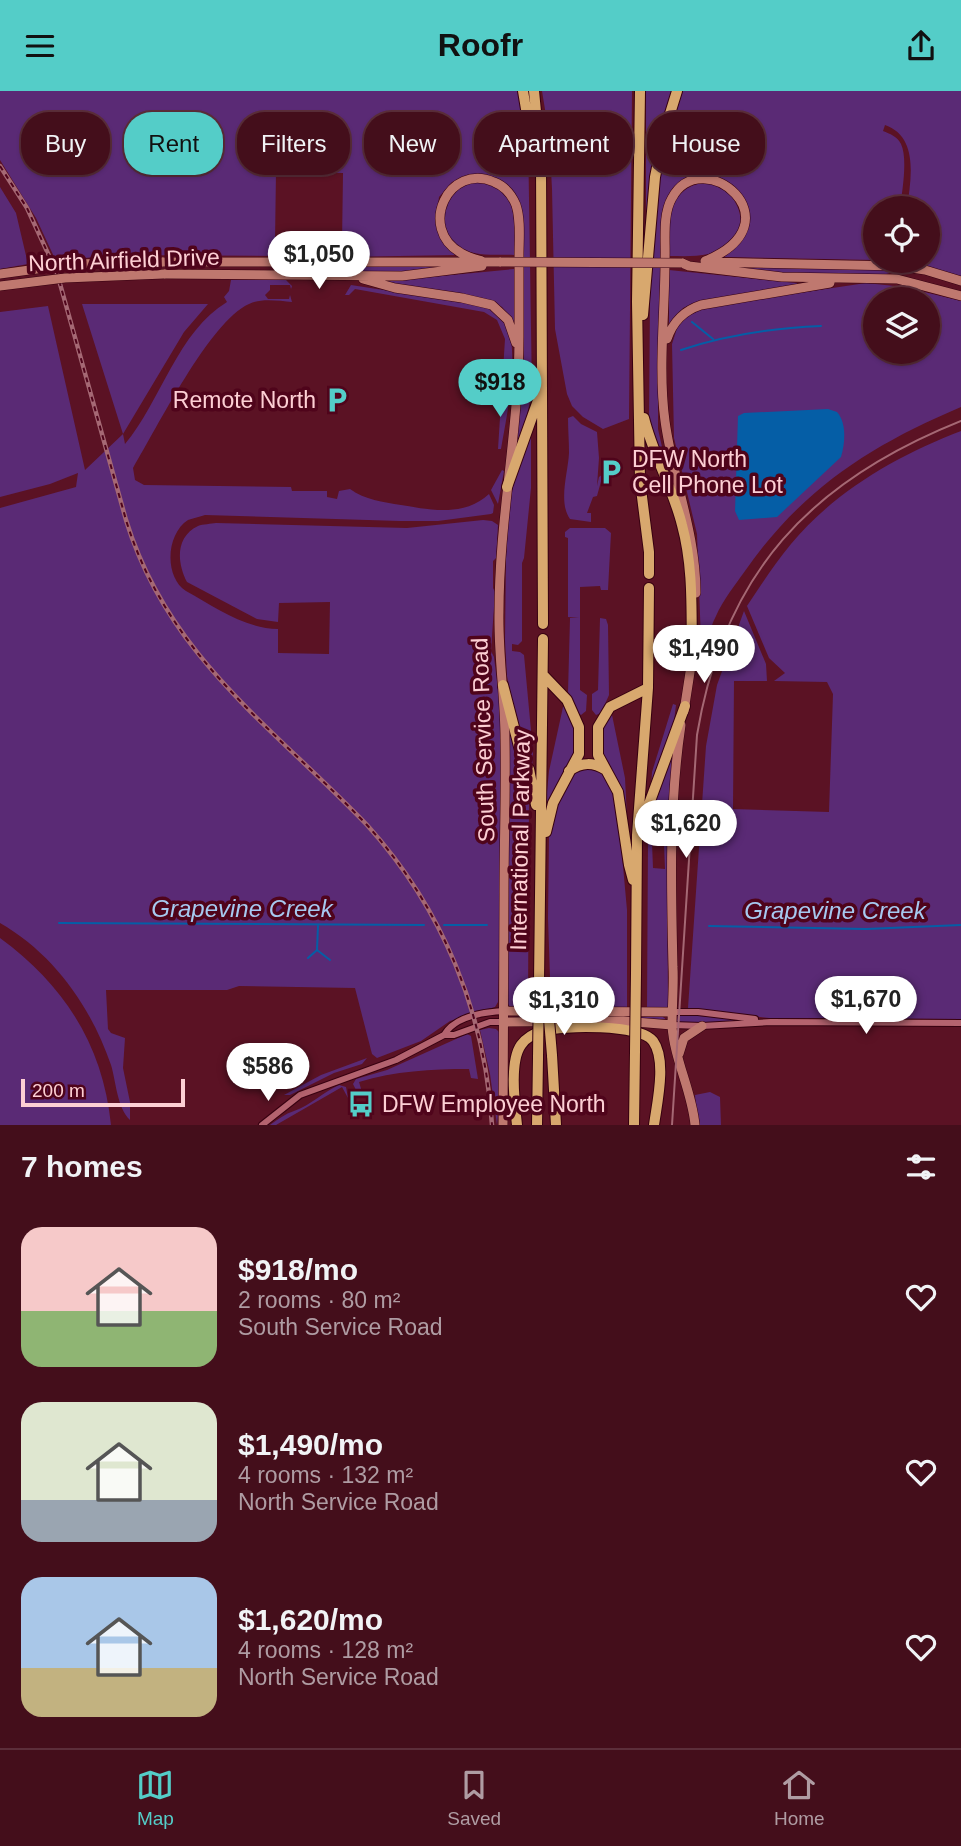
<!DOCTYPE html>
<html lang="en">
<head>
<meta charset="utf-8">
<style>
  :root { --surface:#440e1b; --page:#4b1724; --text:#f1f3f6; --muted:#af9ca3; --line:#5c2e3a; --accent:#54cdc8 }
  body { margin:0; font-family:Helvetica,sans-serif; background:var(--page); color:var(--text); height:100vh; display:flex; flex-direction:column; font-size:26px; white-space:nowrap }
  * { box-sizing:border-box; margin:0 }
  p { font-size:23px; color:var(--muted) }
  .icon { flex:none; width:38px; height:38px; fill:none; stroke:currentColor; stroke-width:2; stroke-linecap:round; stroke-linejoin:round }
  .map { position:relative; height:1034px; overflow:hidden }
  .sheet { display:flex; flex-direction:column; background:var(--surface); flex:1 }
  .sheet>* { flex:none }
  .hud { position:absolute; left:21px; top:21px; width:920px; height:63px; display:flex; gap:14px }
  .buttons { position:absolute; left:863px; top:105px; display:grid; gap:14px }
  .buttons a { display:grid; place-items:center; width:77px; height:77px; border-radius:50%; background:var(--surface); box-shadow:0 2px 5px #0004,0 0 0 2px var(--line); font-size:35px }
  .scale { position:absolute; left:21px; bottom:18px; width:164px; box-sizing:border-box; padding-left:7px; border:4px solid #fdcfd4; border-top:0; font-size:19px; line-height:24px; white-space:nowrap; color:#fdcfd4; -webkit-text-stroke:5px #4f041b; paint-order:stroke }
  .price { position:absolute; translate:-50% -60px; padding:0 16px; border-radius:24px; background:#fff; color:#222; font-size:23px; line-height:46px; filter:drop-shadow(0 2px 4px #0008) }
  .price::after { content:''; position:absolute; left:50%; top:42px; width:21px; height:16px; margin-left:-10px; background:inherit; clip-path:polygon(0 0,100% 0,50% 100%) }
  .price.current { background:var(--accent); color:#111 }
  ul { padding:0; list-style:none }
  li { display:flex; align-items:center; gap:21px; height:175px; padding:0 21px }
  li span { display:grid; place-items:center; flex:none; width:196px; height:140px; border-radius:21px; color:#555 }
  li>.icon { margin-inline-start:auto }
  span .icon { width:84px; height:84px; fill:#fffc; stroke-width:1 }
  li b { font-size:30px }
  h2 { display:flex; justify-content:space-between; align-items:center; height:84px; padding:0 21px; font-size:30px }
  .chip { padding:0 24px; border-radius:28px; background:var(--surface); box-shadow:0 2px 5px #0004,0 0 0 2px var(--line); font-size:24px; line-height:63px }
  .chip.current { background:var(--accent); color:#111 }
  header { display:flex; justify-content:space-between; align-items:center; height:91px; padding:0 21px; background:var(--accent); color:#111; font-size:32px; font-weight:700 }
  .tabs { display:flex; justify-content:space-around; align-items:center; height:98px; border-top:2px solid var(--line); background:var(--surface); font-size:19px; color:var(--muted) }
  .tabs a { display:grid; justify-items:center; gap:4px }
  .tabs .current { color:var(--accent) }
  .map>svg:first-child { display:block }
  .green { fill:#5a2a75; fill-rule:evenodd }
  .water { fill:#055ea6 }
  .lines { fill:none; stroke-linecap:round; stroke-linejoin:round }
  .stream { stroke:#055ea6; stroke-width:2 }
  .street-casing { stroke:#370110; stroke-width:8 }
  .secondary-casing { stroke:#370110; stroke-width:10 }
  .highway-casing { stroke:#370110; stroke-width:12 }
  .street { stroke:#b4636f; stroke-width:6 }
  .secondary { stroke:#bf786f; stroke-width:9 }
  .highway { stroke:#d8a86e; stroke-width:10 }
  .tram { stroke:#a56874; stroke-width:2 }
  .rail-casing { stroke:#a56874; stroke-width:4.5 }
  .rail { stroke:#4f041b; stroke-width:2; stroke-dasharray:5; stroke-linecap:butt }
  .secondary-bridge-casing { stroke:#370110; stroke-width:10; stroke-linecap:butt }
  .highway-bridge-casing { stroke:#370110; stroke-width:12; stroke-linecap:butt }
  .secondary-bridge { stroke:#bf786f; stroke-width:9 }
  .highway-bridge { stroke:#d8a86e; stroke-width:10 }
  .labels { text-anchor:middle; dominant-baseline:central; stroke-width:7; stroke-linejoin:round; paint-order:stroke }
  .street-label { font-size:23px; fill:#fdcfd4; stroke:#4f041b }
  .poi-label { font-size:23px; fill:#fdcfd4; stroke:#4f041b; text-anchor:start }
  .water-label { font-size:24px; font-style:italic; fill:#a6c9f0; stroke:#4f041b }
</style>
</head>
<body>
<header><svg class="icon" aria-label="menu" viewBox="0 0 24 24"><path d="M4 6h16M4 12h16M4 18h16"/></svg>Roofr<svg class="icon" aria-label="share" viewBox="0 0 24 24"><path d="M12 15V3M7 8l5-5 5 5M5 13v7h14v-7"/></svg></header>
<div class="map">
<svg width="961" height="1034" viewBox="0 0 961 1034">
  <rect width="100%" height="100%" fill="#5b1224"/>
  <!-- green -->
  <path class="green" d="M0 0H520L528 43 532 301 524 337 513 368 520 296 524 295 523 154 521 130 499 89 489 84H469L452 91 439 106 436 127 441 146 457 164 340 166 335 161 334 152H342L343 82 276 81 275 151 283 152 281 164 277 165 114 164 56 170 36 127 0 69Z
    M542 0H632L629 328 603 338 583 326 572 315 567 303 555 238 552 98 549 43Z
    M646 0H672L647 122H646Z
    M683 0H961V185L903 170H928V117H907C911 88 919 46 885 34L883 40C890 43 897 45 901 53 908 68 902 101 900 117H875V169L725 166 724 164C748 149 741 129 740 105L703 85 667 109 658 277V338L671 396 649 328 650 207 658 95 669 38Z
    M482 90C493 93 503 97 509 108 520 130 514 205 515 233L502 216 483 207 389 193V190L514 178V164C497 163 476 166 460 157 436 145 437 107 461 95 466 92 476 92 482 90Z
    M706 91C736 95 755 136 727 155 710 167 689 165 669 165 670 132 664 98 706 91Z
    M0 96 16 122 28 173 0 178Z
    M453 173 452 176 404 182 345 180V175Z
    M730 174 885 176 893 181 883 184 782 183 729 177Z
    M669 179 797 192V194L690 214 683 217 669 234Z
    M231 189H286L292 195 291 198 290 194H270V199L265 204 268 208H289L290 204 292 211C279 210 261 207 249 213 210 230 157 337 133 377L135 389 144 394 291 396 292 400H327V406L337 408 339 400 350 398C365 409 383 411 401 414 431 419 464 426 489 403L494 414 493 422 491 423 438 430H400L205 424C200 426 193 427 188 429 166 443 164 486 186 500 215 516 243 537 278 538V562L329 563 330 511 279 512 278 531 257 528 187 491C177 472 175 446 198 435 203 433 211 433 216 432L407 437 483 429 492 430 498 434 496 467 493 470V497L495 501 491 560 494 566 501 624 502 744 498 911 495 916 450 930 421 950 377 967 372 963 355 897 239 895 227 899H106L108 938 111 942 125 947 123 977 130 1011V1029C117 1017 116 990 111 974 91 916 54 863 0 832V417L76 396 78 382 50 393 0 406V221L48 215 85 379 123 343 82 213H208L184 241 123 343 125 353C161 310 178 240 227 211L224 206 229 200Z
    M866 192 904 196 961 210V316C871 354 802 398 745 480 735 494 723 509 716 525 708 540 706 560 702 577L697 443 674 347 672 253 678 234 690 222 712 215ZM875 208H928V261H875Z
    M351 194 487 215C492 219 501 224 504 229 522 255 506 329 501 358H498L505 248 497 229 484 221 355 198 349 204H345Z
    M573 325 581 333 597 341 599 367 597 395 599 386 603 383 597 405 593 406 587 422H591V431L570 428C558 411 568 382 569 362 569 350 568 339 568 327Z
    M961 340V928L769 927 688 917 706 655 717 594 744 520 766 573 767 590H734L733 718 829 721 833 603 827 591 774 590 785 582 769 567 747 515C761 494 775 472 791 453 835 400 898 364 961 340Z
    M531 343V397L524 467 522 472V550L518 554 512 553V560L520 561 524 564 533 661 532 679 514 618 507 585 505 549 506 467 509 420 514 389Z
    M502 379 504 380 498 413 491 399Z
    M570 437H605L611 442 608 499H601L600 495 580 496V599L587 604 586 620 581 624 578 622 568 601 570 527H579L568 526V447L565 446V441Z
    M600 527 606 528 608 534 609 604 601 622 596 624 592 619V603L598 599Z
    M673 613 676 614 674 630 651 697 652 681Z
    M563 616H568C590 658 565 685 545 721L549 680Z
    M611 619 625 687 628 746 623 720 601 665V633Z
    M508 632 524 679 529 709 528 917H511L508 913Z
    M670 666 672 667 668 740 654 742 652 752 653 777 665 778 664 754H667L668 917 647 918 648 749 652 719Z
    M596 677 608 687 618 720 627 819V918L551 917 548 827 549 743 556 714 576 680Z
    M0 847C64 894 103 954 111 1034H0Z
    M518 923 661 925 666 928 511 925Z
    M678 923 743 929 696 934 677 933Z
    M489 937 496 938 500 942 501 986 497 1034 490 983 480 939Z
    M467 943 471 945 478 988 471 987 469 978C431 978 395 980 359 991L362 1001 358 1003 353 993 356 988 387 979Z
    M367 967 362 973 334 982 290 1004H284L321 984Z
    M339 994 346 996 348 1007 342 996 276 1034H270C278 1028 285 1023 294 1020 311 1014 323 1001 339 994Z
    M710 1001 720 1006 721 1034H698L695 1004Z"/>
  <!-- water -->
  <path class="water" d="M828 318 837 321C847 332 845 353 841 366L777 426 739 429 735 420 738 325 744 322Z"/>
  <g class="lines">
    <!-- stream -->
    <path class="stream" d="M692 231 713 248
      M681 259C726 244 774 237 821 235
      M59 832 424 834
      M444 834H487
      M709 835 866 838 961 834
      M317 859 330 869
      M308 867 317 859 318 835"/>
    <!-- street casing -->
    <g class="street-casing">
      <path id="street" d="M673 921H698L755 928
        M672 934 702 935 771 931 961 932
        M444 944C455 925 484 921 504 920
        M262 1034 300 1004 396 969 444 944H454L490 931H504"/>
    </g>
    <!-- secondary casing -->
    <g class="secondary-casing">
      <path id="secondary" d="M482 170C475 168 467 166 461 162 417 137 449 71 494 91 504 95 512 104 516 114 521 129 519 148 519 164 519 191 519 219 519 246 519 339 499 429 499 521 498 564 505 606 505 648 506 699 504 751 504 802 503 880 504 957 503 1034
        M162 171H501
        M708 171 899 175 925 179 961 190
        M682 172 689 175 782 186 897 188 961 205
        M164 183 402 185 482 175
        M363 188 395 197 462 207 492 214 508 229 516 252
        M667 248C673 231 683 220 701 214L830 192
        M696 502C696 442 673 389 665 330 658 279 665 221 665 170 666 151 662 124 672 107 702 51 800 131 705 170
        M684 620 693 562
        M681 634C669 714 671 795 673 876 674 895 672 915 672 935 674 968 692 1000 695 1034
        M504 920 673 921
        M504 931 623 930 672 934
        M679 963 684 947 702 935"/>
    </g>
    <!-- highway casing -->
    <g class="highway-casing">
      <path id="highway" d="M523 0 535 72
        M534 0 541 72 543 533
        M640 0 637 211 640 390 649 461V483
        M643 224 655 86 664 42 677 0
        M644 327C653 364 673 397 682 434 694 478 691 523 692 568
        M507 396 541 301
        M544 585 567 609 579 636V663L553 712 546 741
        M503 594 522 667 530 684
        M529 678 536 714
        M569 680C582 671 593 671 606 679
        M642 732 685 615
        M633 789 629 774 618 701 598 664V636L610 616 648 597
        M636 883 637 744 648 597 649 497
        M539 891 543 548
        M552 964 556 1034
        M517 1034C515 1014 509 971 521 954 526 947 535 942 543 940 562 934 641 933 653 950 667 969 657 1012 654 1034
        M537 1034 538 967
        M634 1034 635 960"/>
    </g>
    <!-- street -->
    <use href="#street" class="street"/>
    <!-- secondary -->
    <use href="#secondary" class="secondary"/>
    <!-- highway -->
    <use href="#highway" class="highway"/>
    <!-- tram -->
    <path class="tram" d="M672 1034 697 644C724 481 811 390 961 330"/>
    <!-- rail casing -->
    <g class="rail-casing">
      <path id="rail" d="M0 75 27 117 57 182 126 429C168 566 273 636 367 734 443 818 485 922 492 1034"/>
    </g>
    <!-- rail -->
    <use href="#rail" class="rail"/>
    <!-- secondary-bridge casing -->
    <g class="secondary-bridge-casing">
      <path id="secondary-bridge" d="M501 171 682 172
        M0 183 73 173 162 171
        M0 195 65 187 164 183"/>
    </g>
    <!-- highway-bridge casing -->
    <g class="highway-bridge-casing">
      <path id="highway-bridge" d="M546 893 552 964
        M635 960 636 883
        M538 967 539 891"/>
    </g>
    <!-- secondary-bridge -->
    <use href="#secondary-bridge" class="secondary-bridge"/>
    <!-- highway-bridge -->
    <use href="#highway-bridge" class="highway-bridge"/>
  </g>
  <!-- icons -->
  <defs>
    <g id="parking-bare" transform="scale(2.1)"><path d="M-3.5-5.5H1a3.5 3.5 0 0 1 0 7H-1V5.5H-3.5ZM-1-3.4V-.6H.8a1.4 1.4 0 0 0 0-2.8Z" fill="#54cdc8" stroke="#4f041b" stroke-width="2.5" paint-order="stroke"/></g>
    <g id="bus-bare" transform="scale(2.1)"><path d="M-5-6H5V4H4V6H2V4H-2V6H-4V4H-5ZM-3.5-4V0h7V-4ZM-3.5 1.2v1.5H-2V1.2ZM2 1.2v1.5H3.5V1.2Z" fill="#54cdc8" stroke="#4f041b" stroke-width="2.5" paint-order="stroke"/></g>
  </defs>
  <g fill-rule="evenodd">
    <use href="#parking-bare" x="337" y="309"/>
    <use href="#parking-bare" x="611" y="381"/>
    <use href="#bus-bare" x="361" y="1013"/>
  </g>
  <g class="labels">
    <!-- street labels -->
    <g class="street-label">
      <text transform="translate(124 169) rotate(-2)">North Airfield Drive</text>
      <text transform="translate(483 649) rotate(-92)">South Service Road</text>
      <text transform="translate(520 749) rotate(-89)">International Parkway</text>
    </g>
    <!-- poi labels -->
    <g class="poi-label">
      <text x="316" y="309" text-anchor="end">Remote North</text>
      <text x="632" y="368">DFW North<tspan x="632" dy="26">Cell Phone Lot</tspan></text>
      <text x="382" y="1013">DFW Employee North</text>
    </g>
    <!-- water labels -->
    <g class="water-label">
      <text x="242" y="817">Grapevine Creek</text>
      <text x="835" y="819">Grapevine Creek</text>
    </g>
  </g>
</svg>
<div class="buttons">
<a><svg class="icon" aria-label="locate" viewBox="0 0 24 24"><circle cx="12" cy="12" r="6"/><path d="M12 2v4M12 18v4M2 12h4M18 12h4"/></svg></a>
<a><svg class="icon" aria-label="layers" viewBox="0 0 24 24"><path d="M12 4l9 5-9 5-9-5zM3 14l9 5 9-5"/></svg></a>
</div>
<div class="scale">200 m</div>
<b class="price" style="left:319px;top:200px">$1,050</b>
<b class="price current" style="left:500px;top:328px">$918</b>
<b class="price" style="left:704px;top:594px">$1,490</b>
<b class="price" style="left:686px;top:769px">$1,620</b>
<b class="price" style="left:866px;top:945px">$1,670</b>
<b class="price" style="left:564px;top:946px">$1,310</b>
<b class="price" style="left:268px;top:1012px">$586</b>
<div class="hud">
<a class="chip">Buy</a>
<a class="chip current">Rent</a>
<a class="chip">Filters</a>
<a class="chip">New</a>
<a class="chip">Apartment</a>
<a class="chip">House</a>
</div>
</div>
<section class="sheet">
<h2>7 homes<svg class="icon" aria-label="filters" viewBox="0 0 24 24"><path d="M4 7h16M4 17h16"/><circle cx="9" cy="7" r="2"/><circle cx="15" cy="17" r="2"/></svg></h2>
<ul>
<li><span style="background:linear-gradient(#f6c9c9 60%,#8fb573 0)"><svg class="icon" aria-label="home" viewBox="0 0 24 24"><path d="M3 11l9-7 9 7M6 9v11h12V9"/></svg></span><div><b>$918/mo</b><p>2 rooms · 80 m²</p><p>South Service Road</p></div><svg class="icon" aria-label="heart" viewBox="0 0 24 24"><path d="M12 20l-8-8c-3-5 5-10 8-4 3-6 11-1 8 4z"/></svg></li>
<li><span style="background:linear-gradient(#dfe7d0 70%,#9aa5b1 0)"><svg class="icon" aria-label="home" viewBox="0 0 24 24"><path d="M3 11l9-7 9 7M6 9v11h12V9"/></svg></span><div><b>$1,490/mo</b><p>4 rooms · 132 m²</p><p>North Service Road</p></div><svg class="icon" aria-label="heart" viewBox="0 0 24 24"><path d="M12 20l-8-8c-3-5 5-10 8-4 3-6 11-1 8 4z"/></svg></li>
<li><span style="background:linear-gradient(#a9c7e8 65%,#c2b280 0)"><svg class="icon" aria-label="home" viewBox="0 0 24 24"><path d="M3 11l9-7 9 7M6 9v11h12V9"/></svg></span><div><b>$1,620/mo</b><p>4 rooms · 128 m²</p><p>North Service Road</p></div><svg class="icon" aria-label="heart" viewBox="0 0 24 24"><path d="M12 20l-8-8c-3-5 5-10 8-4 3-6 11-1 8 4z"/></svg></li>
</ul>
</section>
<nav class="tabs">
<a class="current"><svg class="icon" aria-label="map" viewBox="0 0 24 24"><path d="M3 6l6-2 6 2 6-2v14l-6 2-6-2-6 2zM9 4v14M15 6v14"/></svg>Map</a>
<a><svg class="icon" aria-label="saved" viewBox="0 0 24 24"><path d="M7 4h10v16l-5-4-5 4z"/></svg>Saved</a>
<a><svg class="icon" aria-label="home" viewBox="0 0 24 24"><path d="M3 11l9-7 9 7M6 9v11h12V9"/></svg>Home</a>
</nav>
</body>
</html>
